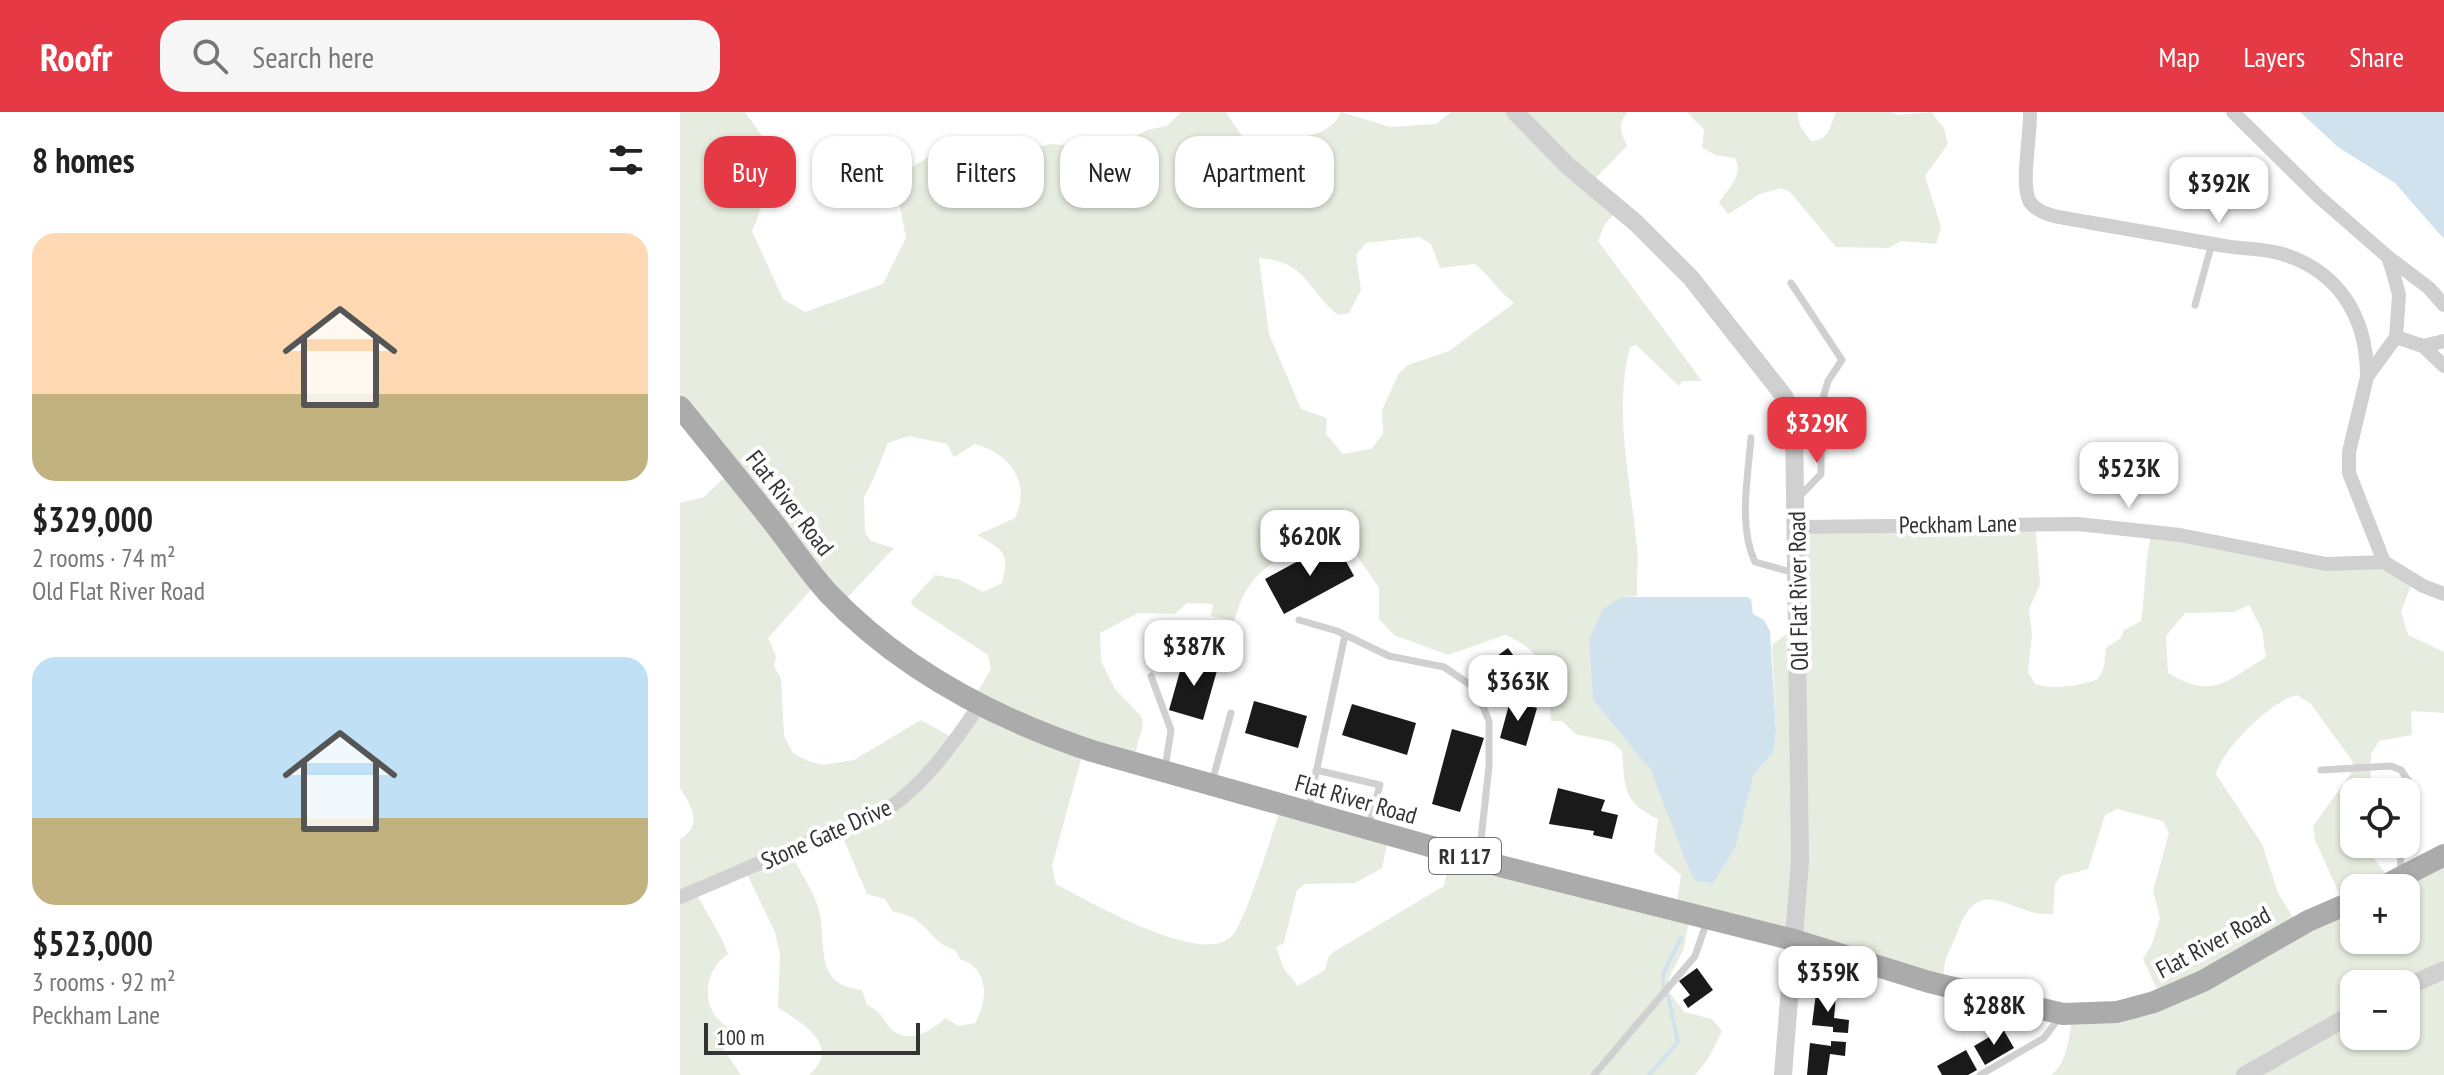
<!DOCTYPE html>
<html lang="en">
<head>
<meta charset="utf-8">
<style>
  :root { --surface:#fff; --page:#f6f6f6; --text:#222; --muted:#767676; --accent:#e63946 }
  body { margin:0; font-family:"PT Sans Narrow",sans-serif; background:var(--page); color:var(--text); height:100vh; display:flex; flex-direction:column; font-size:30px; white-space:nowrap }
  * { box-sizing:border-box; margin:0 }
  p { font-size:26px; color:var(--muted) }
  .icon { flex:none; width:44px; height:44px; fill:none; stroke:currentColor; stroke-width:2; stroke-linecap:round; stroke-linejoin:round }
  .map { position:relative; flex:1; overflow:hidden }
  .sheet { display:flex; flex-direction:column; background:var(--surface); width:680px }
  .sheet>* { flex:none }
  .guide { position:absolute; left:24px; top:24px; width:760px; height:72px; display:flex; gap:16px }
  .tools { position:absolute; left:1660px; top:666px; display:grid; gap:16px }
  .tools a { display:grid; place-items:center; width:80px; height:80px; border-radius:16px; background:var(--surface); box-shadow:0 2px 6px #0004; font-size:40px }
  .scale { position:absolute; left:24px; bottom:20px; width:216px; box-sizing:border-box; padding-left:8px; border:4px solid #333; border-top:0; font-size:22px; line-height:28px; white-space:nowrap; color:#333; -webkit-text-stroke:6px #fff; paint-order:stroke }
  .price { position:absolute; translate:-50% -68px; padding:0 18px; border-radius:16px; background:#fff; color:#222; font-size:26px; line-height:52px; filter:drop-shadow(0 2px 4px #0008) }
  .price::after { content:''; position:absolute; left:50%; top:48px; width:24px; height:18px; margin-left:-12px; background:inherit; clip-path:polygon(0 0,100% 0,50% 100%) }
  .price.selected { background:var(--accent); color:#fff }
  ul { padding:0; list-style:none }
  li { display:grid; align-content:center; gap:16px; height:424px; padding:0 32px }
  li span { display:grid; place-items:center; height:248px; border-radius:24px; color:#555 }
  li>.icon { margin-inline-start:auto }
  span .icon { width:144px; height:144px; fill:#fffc; stroke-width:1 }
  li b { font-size:34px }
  h2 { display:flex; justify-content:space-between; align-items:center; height:96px; padding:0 32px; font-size:34px }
  .chip { padding:0 28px; border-radius:24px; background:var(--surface); box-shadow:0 2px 6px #0004; font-size:28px; line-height:72px }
  .chip.selected { background:var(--accent); color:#fff }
  header { display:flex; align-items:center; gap:48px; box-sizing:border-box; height:112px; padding:0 40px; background:var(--accent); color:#fff }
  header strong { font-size:38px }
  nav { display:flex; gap:44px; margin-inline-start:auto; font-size:28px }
  .search { width:560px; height:72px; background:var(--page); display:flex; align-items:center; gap:20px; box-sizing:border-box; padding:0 28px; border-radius:24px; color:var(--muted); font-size:30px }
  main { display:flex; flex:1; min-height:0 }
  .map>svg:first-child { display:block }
  .green { fill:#e6ecdf; fill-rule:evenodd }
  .water { fill:#cfe2ee }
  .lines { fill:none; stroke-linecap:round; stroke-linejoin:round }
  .stream { stroke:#cfe2ee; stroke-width:4 }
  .building { fill:#1a1a1a }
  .service { stroke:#d0d0d0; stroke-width:7 }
  .minor { stroke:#d0d0d0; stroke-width:14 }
  .tertiary { stroke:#d0d0d0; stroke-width:18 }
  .primary { stroke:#ababab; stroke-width:22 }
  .labels { text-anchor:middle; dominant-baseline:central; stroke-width:8; stroke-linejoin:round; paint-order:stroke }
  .shield { fill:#fff; stroke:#707070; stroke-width:2 }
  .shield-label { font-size:22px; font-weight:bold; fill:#333 }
  .street-label { font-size:24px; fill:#333; stroke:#fff }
</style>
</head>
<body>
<header>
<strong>Roofr</strong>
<div class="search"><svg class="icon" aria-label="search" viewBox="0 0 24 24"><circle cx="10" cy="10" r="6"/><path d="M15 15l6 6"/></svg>Search here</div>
<nav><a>Map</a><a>Layers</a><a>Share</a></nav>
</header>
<main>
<section class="sheet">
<h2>8 homes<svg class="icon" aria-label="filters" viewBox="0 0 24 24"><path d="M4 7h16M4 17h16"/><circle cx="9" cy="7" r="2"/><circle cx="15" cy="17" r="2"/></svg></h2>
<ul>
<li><span style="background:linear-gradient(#ffd9b3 65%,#c2b280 0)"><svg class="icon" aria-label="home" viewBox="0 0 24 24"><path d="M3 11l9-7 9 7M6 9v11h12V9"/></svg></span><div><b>$329,000</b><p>2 rooms · 74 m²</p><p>Old Flat River Road</p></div></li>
<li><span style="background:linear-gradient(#bfe0f5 65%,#c2b280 0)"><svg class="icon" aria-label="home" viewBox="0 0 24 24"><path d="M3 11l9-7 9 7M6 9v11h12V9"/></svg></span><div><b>$523,000</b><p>3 rooms · 92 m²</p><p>Peckham Lane</p></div></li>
</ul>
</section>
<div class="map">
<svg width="1764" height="963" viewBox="0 0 1764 963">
  <rect width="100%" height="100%" fill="#fff"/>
  <!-- green -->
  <path class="green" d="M0 0H65C71 10 82 21 86 32 94 56 82 98 72 119L103 187 125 200 203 172 226 126 219 90 232 55 249 45 333 39 373 32 410 36 441 32 467 18 487 14 501 0H546L562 24C593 25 647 34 661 0L710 15 756 12 771 0H948C937 12 941 21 947 34L912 70 939 97 925 112 918 129 1022 269H1002L999 274 956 233 950 235C933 303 951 369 957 436 959 452 956 468 957 484L941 485 913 588 971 659 1017 770 1033 771 1055 737 1074 662 1093 641 1096 620 1092 533 1117 514 1118 413 1355 411 1360 472 1349 497 1352 522 1348 560 1355 572C1375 578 1399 574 1418 567L1424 555 1426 536 1441 526 1444 518 1461 509C1466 479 1464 449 1472 420L1639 449 1702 448 1733 468 1721 500 1728 523 1764 540V601L1731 599 1732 623 1699 629 1691 642 1690 680H1674V732H1689V740L1710 768 1764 743V963H1371C1386 954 1389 925 1392 908L1480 884 1463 847 1472 832 1480 806 1473 779 1489 721 1483 709 1437 697 1425 703 1408 757 1381 764 1375 772 1373 802C1332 806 1300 756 1277 821 1270 841 1263 844 1264 867L1010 802 1004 836 989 866 988 878 1004 900 1032 907 1042 919 1028 947 1015 963H129C163 934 121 910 98 896L100 842 95 820 67 762 15 778C25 801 41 820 48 842 22 859 20 899 48 915L44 938 61 963H0V727C24 714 11 693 0 676V391L24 385 52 358 0 293ZM739 125 751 132 760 156 795 152C810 164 818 179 834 191L769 239 728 253 719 261 702 298 703 322 691 337 663 342 646 322 647 306 621 297 589 222 579 146C627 149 627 178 658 203L669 201 681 178 676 143 686 131ZM229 324 267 332 274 345 295 332C329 341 352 370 335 406L297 423C324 439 330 439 322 471L303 480 280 468 255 463 231 489 233 494 308 543 311 557 271 625 241 608 174 648 143 653 128 649 113 641 104 624 101 566 94 555 96 544 88 526 138 470 164 489 214 436 191 429 185 420 184 385C194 368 200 350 208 331ZM653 421 672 436 699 476V507L714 523 768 543 825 523C868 540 868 567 871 609H882L896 622 932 630 942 639C945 675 942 690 978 707L974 740 1001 763 996 796 771 739 764 774 655 839 649 844 645 858 618 874 604 857 596 835 604 831 617 778 625 772 675 771 702 756 709 722 601 695C593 719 565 812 551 825 520 854 408 789 376 772L372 754 404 636 453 648 463 613 461 604 435 577 421 549 420 521 458 501 495 502 507 491 533 492 531 504 554 509C571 449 602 448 653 421ZM1569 493 1582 518 1586 545C1549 567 1533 589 1488 561L1486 524 1505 501 1554 500ZM1617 583 1631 592 1673 650 1670 663 1633 714 1635 728 1664 792 1617 812 1598 781 1582 732 1536 662C1542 637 1592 588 1617 583ZM161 721 187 782 205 787 213 800C249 804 246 829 275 838L280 847C310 857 308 889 295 911L279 914 265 906C254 918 230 932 213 919 202 909 206 903 187 893L182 878C131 873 148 829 138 795 133 777 118 757 110 739ZM1674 776H1726V828H1674ZM1674 872H1726V924H1674Z
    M1007 0H1117L1120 14 1131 29C1149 29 1150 15 1156 0H1210L1219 3 1251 0 1264 16 1268 32 1245 64 1261 115 1256 132 1221 129 1209 136 1156 135 1110 80 1101 76 1080 82 1048 102 1039 90C1048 77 1064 63 1055 46L1035 43 1022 35 1024 18Z"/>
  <!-- water -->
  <path class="water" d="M1620 0H1764V127L1715 71 1658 35Z
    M941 485H1067L1071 487 1073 502 1084 508 1090 519 1096 620 1093 641 1074 662 1055 737 1033 771 1017 770 1011 762 971 659 913 588 909 527 923 497Z"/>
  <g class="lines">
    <!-- stream -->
    <path class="stream" d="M983 874V862L1001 826
      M969 963 998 930 988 884"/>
  </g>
  <!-- building -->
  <path class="building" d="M655 429 674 464 604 502 585 467Z
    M828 536 852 569 830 585 806 552Z
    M504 545 538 555 523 608 489 598Z
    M574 589 627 604 618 636 565 621Z
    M830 589 857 596 846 634 820 626Z
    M672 592 736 611 727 643 662 623Z
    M772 617 804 626 780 700 752 692Z
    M878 676 925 688 921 699 938 703 932 727 913 723 914 719 869 712Z
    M1017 856 1033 878 1008 896 1003 888 1010 883 999 869Z
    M1136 881 1156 883 1154 906 1169 908 1168 921 1153 920V915L1132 913Z
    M1323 917 1334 936 1305 953 1294 934Z
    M1151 929 1166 930 1165 944 1150 942 1147 963H1127L1130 931 1151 934Z
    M1286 938 1297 958 1288 963H1262L1257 954Z"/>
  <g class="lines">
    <!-- service -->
    <path class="service" d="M1111 171 1162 248 1148 269 1141 293V362L1118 386
      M1515 193 1532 131
      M1071 326C1068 365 1058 414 1075 450L1115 461
      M619 508 657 519 709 544 764 555 795 576 809 609V654L799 746
      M471 564 491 618 485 657
      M636 658 700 673 688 715
      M1641 658 1711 654 1721 658 1734 677 1726 708
      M532 670 551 601
      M628 699 665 523
      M1720 732 1721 762
      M914 963 1015 844 1027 809
      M1300 963 1364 926 1379 906"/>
    <!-- minor -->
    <path class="minor" d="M1350 0C1351 22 1340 74 1350 90 1361 106 1390 106 1407 110 1451 118 1495 125 1539 133 1559 137 1580 136 1599 141 1659 158 1687 205 1687 264
      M1553 0 1638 84 1708 145 1713 160 1719 183 1716 225 1687 265 1669 340V361L1704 450
      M1708 145 1749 176 1764 193
      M1716 225 1743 234 1764 254
      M1743 234 1764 229
      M1116 415 1398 412 1500 423 1646 452 1704 450 1743 474 1764 482
      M0 785 209 696C248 669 273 631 300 593"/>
    <!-- tertiary -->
    <path class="tertiary" d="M835 0 888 54 956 111 1011 166 1104 284 1114 308 1120 749 1103 963
      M1726 875 1764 858
      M1565 963 1674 901"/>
    <!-- primary -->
    <path class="primary" d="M0 295C31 333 62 371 92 409 111 433 128 459 148 481 220 557 313 606 412 639L820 754 1114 828 1249 870 1383 902 1437 900 1474 890 1523 869 1628 809 1674 789
      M1700 776 1764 743"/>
  </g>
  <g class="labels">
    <!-- shield labels -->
    <rect class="shield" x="749" y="726" width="72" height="36" rx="6"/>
    <g class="shield-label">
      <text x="785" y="744">RI 117</text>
    </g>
    <!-- street labels -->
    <g class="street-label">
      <text transform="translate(110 391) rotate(52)">Flat River Road</text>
      <text transform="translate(1278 412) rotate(-1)">Peckham Lane</text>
      <text transform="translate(1118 479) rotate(-91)">Old Flat River Road</text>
      <text transform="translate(676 687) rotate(16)">Flat River Road</text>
      <text transform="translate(146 722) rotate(-24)">Stone Gate Drive</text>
      <text transform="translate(1533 830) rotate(-28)">Flat River Road</text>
    </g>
  </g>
</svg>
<div class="tools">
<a><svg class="icon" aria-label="locate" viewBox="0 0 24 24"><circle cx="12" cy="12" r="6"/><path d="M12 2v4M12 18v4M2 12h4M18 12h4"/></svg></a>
<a>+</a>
<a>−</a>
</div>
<div class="scale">100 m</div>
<b class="price" style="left:1539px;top:113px">$392K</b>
<b class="price selected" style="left:1137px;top:353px">$329K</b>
<b class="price" style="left:1449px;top:398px">$523K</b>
<b class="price" style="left:630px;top:466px">$620K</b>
<b class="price" style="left:514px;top:576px">$387K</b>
<b class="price" style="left:838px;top:611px">$363K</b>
<b class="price" style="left:1148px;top:902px">$359K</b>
<b class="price" style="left:1314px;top:935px">$288K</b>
<div class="guide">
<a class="chip selected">Buy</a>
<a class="chip">Rent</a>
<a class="chip">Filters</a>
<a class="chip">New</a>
<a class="chip">Apartment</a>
</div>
</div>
</main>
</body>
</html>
